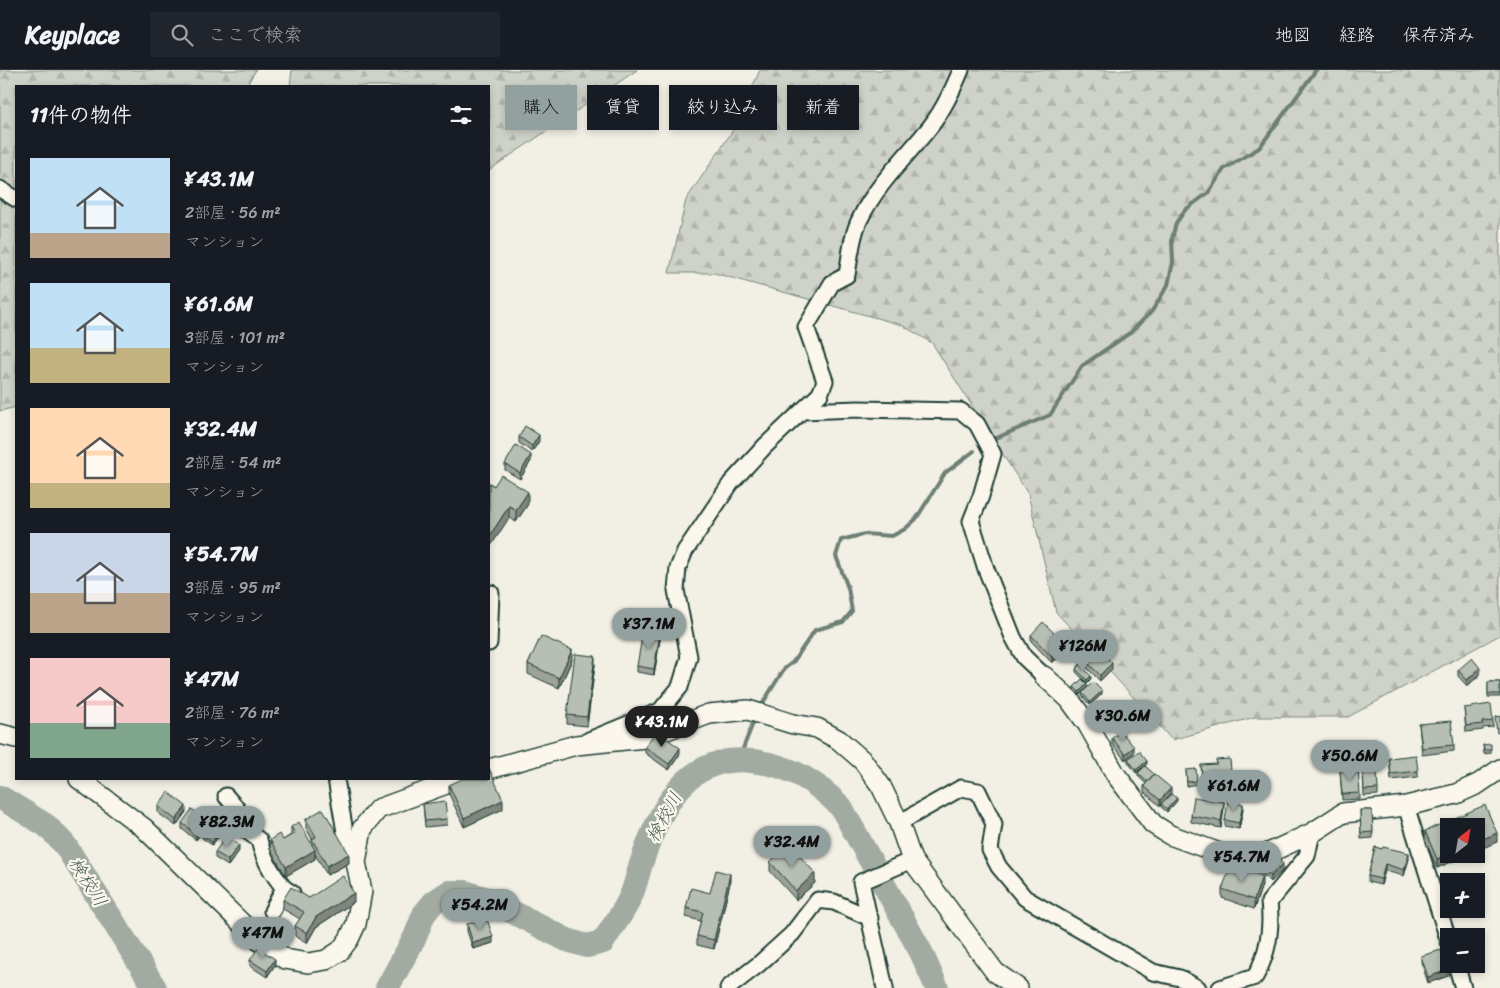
<!DOCTYPE html>
<html lang="ja">
<head>
<meta charset="utf-8">
<style>
  :root { --surface:#171b24; --page:#20242c; --text:#f1f3f6; --muted:#9ea1a6; --line:#363941; --accent:#92a19f }
  body { margin:0; font-family:Sriracha,"Klee One",sans-serif; background:var(--page); color:var(--text); height:100vh; display:flex; flex-direction:column; font-size:19px; white-space:nowrap }
  * { box-sizing:border-box; margin:0 }
  p { font-size:16px; color:var(--muted) }
  .icon { flex:none; width:28px; height:28px; fill:none; stroke:currentColor; stroke-width:2; stroke-linecap:round; stroke-linejoin:round }
  .map { position:relative; flex:1; overflow:hidden }
  .drawer { position:absolute; left:15px; top:15px; width:475px; height:695px; display:flex; flex-direction:column; background:var(--surface); border-radius:0px; box-shadow:0 2px 8px #0003 }
  .drawer>* { flex:none }
  .top-card { position:absolute; left:505px; top:15px; width:475px; height:45px; display:flex; gap:10px }
  .needle { width:32px; rotate:31deg }
  .buttons { position:absolute; left:1440px; top:748px; display:grid; gap:10px }
  .buttons a { display:grid; place-items:center; width:45px; height:45px; border-radius:0px; background:var(--surface); box-shadow:0 2px 8px #0003; font-size:25px }
  .price { position:absolute; translate:-50% -42px; padding:0 11px; border-radius:18px; background:var(--accent); color:#111; font-size:16px; line-height:32px; filter:drop-shadow(0 1px 2px #0008) }
  .price::after { content:''; position:absolute; left:50%; top:30px; width:15px; height:11px; margin-left:-8px; background:inherit; clip-path:polygon(0 0,100% 0,50% 100%) }
  .price.selected { background:#222; color:#fff }
  ul { padding:0; list-style:none }
  li { display:flex; align-items:center; gap:15px; height:125px; padding:0 15px }
  li span { display:grid; place-items:center; flex:none; width:140px; height:100px; border-radius:0px; color:#555 }
  li>.icon { margin-inline-start:auto }
  span .icon { width:60px; height:60px; fill:#fffc; stroke-width:1 }
  li b { font-size:21px }
  h2 { display:flex; justify-content:space-between; align-items:center; height:60px; padding:0 15px; font-size:21px }
  .pill { padding:0 18px; border-radius:0px; background:var(--surface); box-shadow:0 2px 8px #0003; font-size:18px; line-height:45px }
  .pill.selected { background:var(--accent); color:#111 }
  header { display:flex; align-items:center; gap:30px; box-sizing:border-box; height:70px; padding:0 25px; background:var(--surface); border-bottom:1px solid var(--line) }
  header strong { font-size:24px }
  nav { display:flex; gap:28px; margin-inline-start:auto; font-size:18px }
  .search { width:350px; height:45px; background:var(--page); display:flex; align-items:center; gap:12px; box-sizing:border-box; padding:0 18px; border-radius:0px; color:var(--muted); font-size:19px }
  .map>svg:first-child { display:block }
  .forest { fill:url(#forest-firs); stroke:#77887e }
  .lines { fill:none; stroke-linecap:round; stroke-linejoin:round }
  .stream { stroke:#6e7f75; stroke-width:4 }
  .river { stroke:#a2aba1; stroke-width:24 }
  .minor-casing { stroke:#1f3d34; stroke-width:19 }
  .tertiary-casing { stroke:#1f3d34; stroke-width:22 }
  .minor { stroke:#fbf7ec; stroke-width:15 }
  .tertiary { stroke:#fbf7ec; stroke-width:19 }
  .wall { fill:#9da39a; stroke:#1f3d34 }
  .shaded-wall { fill:#80857d; stroke:#1f3d34 }
  .building { fill:#b7beb3; stroke:#1f3d34 }
  .labels { text-anchor:middle; dominant-baseline:central; stroke-width:4.5; stroke-linejoin:round; paint-order:stroke }
  .water-label { font-size:18px; font-style:italic; fill:#465e55; stroke:#fbf7ec }
</style>
</head>
<body>
<header>
<strong>Keyplace</strong>
<div class="search"><svg class="icon" aria-label="search" viewBox="0 0 24 24"><circle cx="10" cy="10" r="6"/><path d="M15 15l6 6"/></svg>ここで検索</div>
<nav><a>地図</a><a>経路</a><a>保存済み</a></nav>
</header>
<div class="map">
<svg width="1500" height="918" viewBox="0 0 1500 918">
  <defs>
    <pattern id="forest-firs" width="22" height="20" patternUnits="userSpaceOnUse" patternTransform="scale(1.25)"><rect width="22" height="20" fill="#cfd2c8"/><path d="M5 1l3.5 6h-7zM16 11l3.5 6h-7z" fill="#b1b5ac"/></pattern>
  </defs>
  <rect width="100%" height="100%" fill="#f2f0e5"/>
  <filter id="ink" filterUnits="userSpaceOnUse"><feTurbulence type="fractalNoise" baseFrequency=".02" numOctaves="2"/><feDisplacementMap in="SourceGraphic" scale="10" xChannelSelector="R" yChannelSelector="G"/><feConvolveMatrix kernelMatrix="1 2 1 2 8 2 1 2 1" color-interpolation-filters="sRGB"/></filter>
  <g filter="url(#ink)">
    <!-- forest -->
    <path class="forest" d="M0 0H256L246 16H16V337L0 341Z
      M292 0H637L489 100V16H290Z
      M760 0H1500V565L1348 647H1255L1172 670 1056 542 1028 424 932 273 902 255 714 203H669L686 130 733 60Z"/>
    <g class="lines">
      <!-- stream -->
      <path class="stream" d="M994 369 1050 345 1082 296 1131 262 1152 241 1168 215 1173 192 1172 169 1176 153 1185 140 1208 123 1224 99 1259 78 1316 0
        M761 636 784 599 793 592 815 560 843 552 852 541 848 518 836 486 841 470 865 464 892 466 905 459 916 449 945 403 974 381
        M742 689V681L755 648
        M932 918 933 913"/>
      <!-- river -->
      <path class="river" d="M0 727 47 756 65 775 155 918
        M387 918 415 867 424 844 434 832 449 822H465L487 829 567 870 587 876 603 872C611 858 622 845 629 830 635 819 637 806 641 794 659 740 686 683 752 691 790 695 815 711 841 737L921 882 937 918"/>
      <!-- minor casing -->
      <g class="minor-casing">
        <path id="minor" d="M0 119 16 129
          M802 341 858 339 961 341 977 354 993 384 981 426 971 451 986 499 1013 567 1024 587 1044 606
          M489 573 491 523
          M589 670 660 641 680 617 689 587 676 520 678 498 685 481 731 413 765 376 820 324 825 311 806 257 832 213 847 205C850 187 852 164 860 149 876 116 902 91 925 63 941 45 952 22 961 0
          M336 709 345 762 356 792
          M226 726 237 739 243 758 259 770C263 788 272 804 284 818
          M1406 736 1449 872
          M899 753 961 718 978 721 994 754 990 780 999 797 1025 828 1153 902 1180 908 1198 918
          M272 841 284 818 292 823
          M1456 894 1463 918
          M728 918 759 894 792 864 818 830 834 832 870 848
          M885 918 861 812 912 790
          M1220 918 1255 907C1268 884 1272 858 1269 832L1307 786 1312 763"/>
      </g>
      <!-- tertiary casing -->
      <g class="tertiary-casing">
        <path id="tertiary" d="M1044 606 1069 629 1088 655 1116 705 1153 754 1170 765 1247 793 1312 763 1343 743 1406 736 1456 724 1478 714 1500 699
          M0 664 16 668
          M489 699 576 675 645 668 709 644 748 640 793 654 817 658 839 670 863 691 881 716 899 753 912 790 995 902 1018 918
          M79 709 144 758 265 876 285 889 308 893 326 890 340 881 349 869 356 854 362 821 356 792 362 759 378 739 460 709"/>
      </g>
      <!-- minor -->
      <use href="#minor" class="minor"/>
      <!-- tertiary -->
      <use href="#tertiary" class="tertiary"/>
    </g>
    <!-- wall -->
    <path class="wall" d="M519 367 539 371 532 382 519 373Z
      M531 391 520 409 505 400V394Z
      M489 413 528 434 516 452 509 448Z
      M1031 565 1065 581 1052 593 1031 571Z
      M660 570 654 605 637 602V596Z
      M1084 589 1112 599 1100 611 1084 595Z
      M572 590 559 618 528 604V594Z
      M595 595 587 656 567 654V645Z
      M1076 599 1091 609 1087 613 1076 602Z
      M1458 600 1480 605 1467 616 1458 606Z
      M1488 612H1500V627H1488Z
      M1074 617 1087 618 1079 625 1074 620Z
      M1082 623 1102 624 1090 635 1082 626Z
      M1464 638 1493 651V657L1483 658V660L1466 662Z
      M1419 654 1454 675V681L1422 685Z
      M1112 668 1134 683 1125 690 1112 674Z
      M1483 675 1491 680V683L1484 684Z
      M645 677 680 684 669 700 645 683Z
      M1389 688 1418 701V707L1391 710Z
      M1128 689 1147 694 1145 696 1171 724 1177 731 1167 742 1161 737V735L1160 736 1144 722V716L1146 714 1138 706V703L1143 698 1136 703 1128 692Z
      M1201 695 1232 712V718L1203 721Z
      M1186 700 1197 711V714L1187 716Z
      M1340 700 1360 723V729L1342 730Z
      M1363 702 1378 719V725L1364 726Z
      M1234 708 1247 717V720L1236 721Z
      M449 715 503 739 464 757 449 724Z
      M423 734 447 749V755L425 757Z
      M158 736 186 742 176 756 158 743Z
      M1224 738 1221 758 1191 752V746Z
      M1243 740 1239 759 1225 756V750Z
      M1360 740H1372L1373 768 1361 769Z
      M306 749 349 793 327 805 315 784V789L286 806 270 779V770H283L291 765V757L312 775V769L306 758Z
      M182 753 206 756 196 770 182 759Z
      M1425 761 1497 772 1449 784H1470L1437 798 1425 770Z
      M202 765H220L212 775 202 768Z
      M1375 777 1409 789 1404 806 1385 801 1381 815 1368 812V806Z
      M239 781 228 796 215 788V782Z
      M770 792 815 813 796 830 770 801Z
      M1258 794 1283 800 1271 812 1258 801Z
      M730 813 714 879 697 875V866L701 851 686 847V838Z
      M1262 815 1254 839 1222 828V819Z
      M309 828 354 832 316 857 307 873 295 866V856L300 849 283 839V830Z
      M467 854 493 873 473 879 467 861Z
      M1421 886 1448 906 1428 913 1421 892Z
      M250 890 275 895 267 907 250 896Z"/>
    <!-- shaded-wall -->
    <path class="shaded-wall" d="M539 365V371L532 382V376Z
      M531 385V391L520 409V403Z
      M528 422V434L516 452V440Z
      M509 436V448L489 479V467Z
      M660 564V570L654 605V599Z
      M1065 574V581L1052 593V587Z
      M572 580V590L559 618V608Z
      M595 586V595L587 656V647Z
      M1112 593V599L1100 611V605Z
      M1480 598V605L1467 616V610Z
      M1091 606V609L1087 613V610Z
      M1087 614V618L1079 625V622Z
      M1102 621V624L1090 635V632Z
      M1134 677V683L1125 690V684Z
      M680 678V684L669 700V694Z
      M1147 691V694L1136 703V700Z
      M1171 718V724L1160 736V730Z
      M1177 728V731L1167 742V739Z
      M503 730V739L464 757V748Z
      M1224 732V738L1221 758V751Z
      M1243 734V740L1239 759V753Z
      M186 736V742L176 756V750Z
      M206 750V756L196 770V764Z
      M220 762V765L212 775V772Z
      M1497 763V772L1476 781V772Z
      M239 775V781L228 796V790Z
      M315 780V789L286 806V797Z
      M1409 783V789L1404 806V800Z
      M349 784V793L327 805V796Z
      M1449 784H1470L1437 798V789Z
      M1283 794V800L1271 812V806Z
      M1385 794V801L1381 815V809Z
      M815 803V813L796 830V821Z
      M730 804V813L714 879V870Z
      M1262 806V815L1254 839V830Z
      M354 823V832L316 857 307 873V863L316 847Z
      M493 867V873L473 879V873Z
      M275 889V895L267 907V901Z
      M1448 900V906L1428 913V907Z"/>
    <!-- building -->
    <path class="building" d="M525 356 539 365 532 376 519 367Z
      M516 375 531 385 520 403 505 394Z
      M501 405 528 422 516 440 509 436 489 467V413L494 416Z
      M1043 552 1065 574 1052 587 1031 565Z
      M643 561 660 564 654 599 637 596Z
      M541 566 572 580 559 608 528 594Z
      M1096 577 1112 593 1100 605 1084 589Z
      M575 584 595 586 587 647 567 645Z
      M1472 588 1480 598 1467 610 1458 600Z
      M1080 594 1091 606 1087 610 1076 599Z
      M1082 609 1087 614 1079 622 1074 617Z
      M1093 612 1102 621 1090 632 1082 623Z
      M1488 612H1500V624H1488Z
      M1491 634 1493 651 1482 652 1483 654 1466 656 1464 638Z
      M1500 646V662L1497 663 1495 647Z
      M1451 651 1454 675 1422 678 1419 654Z
      M656 661 680 678 669 694 645 677Z
      M1121 661 1134 677 1125 684 1112 668Z
      M1491 674V680H1484L1483 675Z
      M1139 681 1147 691 1136 700 1128 689Z
      M1416 685 1418 701 1391 704 1389 688Z
      M1230 689 1232 712 1203 715 1201 695 1217 694 1216 690Z
      M1145 696 1154 704 1147 712 1138 703Z
      M489 698 503 730 464 748 449 715 462 709H489Z
      M1196 699 1197 711 1187 712 1186 700Z
      M1358 699 1360 723 1342 724 1340 700Z
      M1377 701 1378 719 1364 720 1363 702Z
      M1154 704 1171 718 1160 730 1144 716Z
      M1245 704 1247 717 1236 718 1234 705Z
      M168 722 186 736 176 750 158 736Z
      M1171 724 1177 728 1167 739 1161 734Z
      M1194 727 1224 732 1221 751 1191 746Z
      M445 731 447 749 425 751 423 734Z
      M1228 731 1243 734 1239 753 1225 750Z
      M1485 735 1497 763 1476 772V756H1449V784L1437 789 1425 761Z
      M192 739 206 750 196 764 182 753Z
      M323 739 349 784 327 796 312 769 316 767 306 749Z
      M1360 740H1372L1373 762 1361 763Z
      M299 752 315 780 286 797 270 770 279 764 283 770 295 763 291 757Z
      M210 754 220 762 212 772 202 765Z
      M226 766 239 775 228 790 215 782Z
      M789 774 815 803 796 821 770 792Z
      M1375 777 1382 779 1383 777 1409 783 1404 800 1385 794 1381 809 1368 806Z
      M1270 782 1283 794 1271 806 1258 794Z
      M1231 795 1262 806 1254 830 1222 819Z
      M716 800 730 804 714 870 697 866 703 842 686 838 691 818 710 823Z
      M343 806 354 823 316 847 307 863 295 856 304 842 283 830 291 817 309 828Z
      M487 849 493 867 473 873 467 854Z
      M258 878 275 889 267 901 250 890Z
      M1441 880 1448 900 1428 907 1421 886Z"/>
  </g>
  <g class="labels">
    <!-- water labels -->
    <g class="water-label">
      <text transform="translate(664 747) rotate(-61)">検校川</text>
      <text transform="translate(88 812) rotate(58)">検校川</text>
    </g>
  </g>
</svg>
<div class="buttons">
<a><svg class="needle" viewBox="-14 -14 28 28"><path d="M0-13l5 13h-10z" fill="#e53935"/><path d="M0 13l5-13h-10z" fill="#9ea1a6"/></svg></a>
<a>+</a>
<a>−</a>
</div>
<b class="price" style="left:649px;top:580px">¥37.1M</b>
<b class="price" style="left:1083px;top:602px">¥126M</b>
<b class="price" style="left:1123px;top:672px">¥30.6M</b>
<b class="price selected" style="left:662px;top:678px">¥43.1M</b>
<b class="price" style="left:1350px;top:712px">¥50.6M</b>
<b class="price" style="left:1234px;top:742px">¥61.6M</b>
<b class="price" style="left:227px;top:778px">¥82.3M</b>
<b class="price" style="left:792px;top:798px">¥32.4M</b>
<b class="price" style="left:1242px;top:813px">¥54.7M</b>
<b class="price" style="left:480px;top:861px">¥54.2M</b>
<b class="price" style="left:263px;top:889px">¥47M</b>
<div class="top-card">
<a class="pill selected">購入</a>
<a class="pill">賃貸</a>
<a class="pill">絞り込み</a>
<a class="pill">新着</a>
</div>
<section class="drawer">
<h2>11件の物件<svg class="icon" aria-label="filters" viewBox="0 0 24 24"><path d="M4 7h16M4 17h16"/><circle cx="9" cy="7" r="2"/><circle cx="15" cy="17" r="2"/></svg></h2>
<ul>
<li><span style="background:linear-gradient(#bfe0f5 75%,#b9a48a 0)"><svg class="icon" aria-label="home" viewBox="0 0 24 24"><path d="M3 11l9-7 9 7M6 9v11h12V9"/></svg></span><div><b>¥43.1M</b><p>2部屋 · 56 m²</p><p>マンション</p></div></li>
<li><span style="background:linear-gradient(#bfe0f5 65%,#c2b280 0)"><svg class="icon" aria-label="home" viewBox="0 0 24 24"><path d="M3 11l9-7 9 7M6 9v11h12V9"/></svg></span><div><b>¥61.6M</b><p>3部屋 · 101 m²</p><p>マンション</p></div></li>
<li><span style="background:linear-gradient(#ffd9b3 75%,#c2b280 0)"><svg class="icon" aria-label="home" viewBox="0 0 24 24"><path d="M3 11l9-7 9 7M6 9v11h12V9"/></svg></span><div><b>¥32.4M</b><p>2部屋 · 54 m²</p><p>マンション</p></div></li>
<li><span style="background:linear-gradient(#c9d6e8 60%,#b9a48a 0)"><svg class="icon" aria-label="home" viewBox="0 0 24 24"><path d="M3 11l9-7 9 7M6 9v11h12V9"/></svg></span><div><b>¥54.7M</b><p>3部屋 · 95 m²</p><p>マンション</p></div></li>
<li><span style="background:linear-gradient(#f6c9c9 65%,#7fa58c 0)"><svg class="icon" aria-label="home" viewBox="0 0 24 24"><path d="M3 11l9-7 9 7M6 9v11h12V9"/></svg></span><div><b>¥47M</b><p>2部屋 · 76 m²</p><p>マンション</p></div></li>
</ul>
</section>
</div>
</body>
</html>
